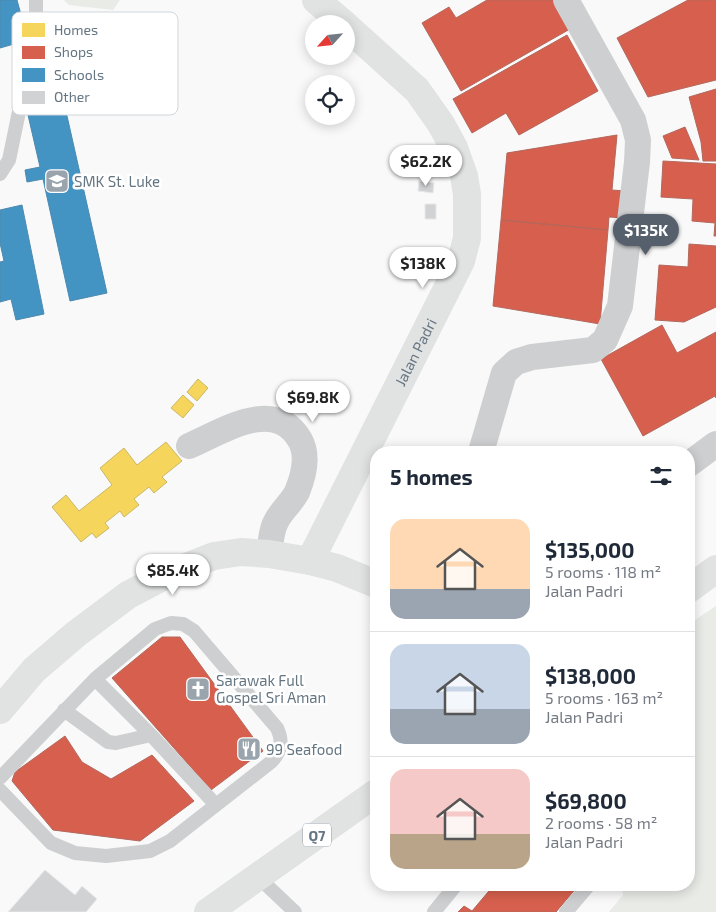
<!DOCTYPE html>
<html lang="en">
<head>
<meta charset="utf-8">
<style>
  :root { --surface:#fff; --page:#f2f2f3; --text:#1f2937; --muted:#747a83; --line:#e0e1e3; --accent:#56606c }
  body { margin:0; font-family:"Exo 2",sans-serif; background:var(--page); color:var(--text); height:100vh; display:flex; flex-direction:column; font-size:19px; white-space:nowrap }
  * { box-sizing:border-box; margin:0 }
  p { font-size:16px; color:var(--muted) }
  .icon { flex:none; width:28px; height:28px; fill:none; stroke:currentColor; stroke-width:2; stroke-linecap:round; stroke-linejoin:round }
  .map { position:relative; flex:1; overflow:hidden }
  .drawer { position:absolute; left:370px; top:446px; width:325px; height:445px; display:flex; flex-direction:column; background:var(--surface); border-radius:20px; box-shadow:0 2px 12px #0003 }
  .drawer>* { flex:none }
  .needle { width:32px; rotate:243deg }
  .tools { position:absolute; left:305px; top:15px; display:grid; gap:10px }
  .tools a { display:grid; place-items:center; width:50px; height:50px; border-radius:50%; background:var(--surface); box-shadow:0 2px 12px #0003; font-size:25px }
  .price { position:absolute; translate:-50% -42px; padding:0 11px; border-radius:18px; background:#fff; color:#222; font-size:16px; line-height:32px; filter:drop-shadow(0 1px 2px #0008) }
  .price::after { content:''; position:absolute; left:50%; top:30px; width:15px; height:11px; margin-left:-8px; background:inherit; clip-path:polygon(0 0,100% 0,50% 100%) }
  .price.selected { background:var(--accent); color:#fff }
  ul { padding:0; list-style:none }
  li { display:flex; align-items:center; gap:15px; height:125px; padding:0 20px }
  li+li { border-top:1px solid var(--line) }
  li span { display:grid; place-items:center; flex:none; width:140px; height:100px; border-radius:15px; color:#555 }
  li>.icon { margin-inline-start:auto }
  span .icon { width:60px; height:60px; fill:#fffc; stroke-width:1 }
  li b { font-size:21px }
  h2 { display:flex; justify-content:space-between; align-items:center; height:60px; padding:0 20px; font-size:21px }
  .map>svg:first-child { display:block }
  .green { fill:#e8ebe6 }
  .homes { fill:#f6d55c; stroke:#cab868 }
  .shops { fill:#d6604d; stroke:#b4675d }
  .schools { fill:#4393c3; stroke:#4d8ab0 }
  .building { fill:#d0d2d3; stroke:#e8e8e8 }
  .lines { fill:none; stroke-linecap:round; stroke-linejoin:round }
  .lane { stroke:#cecfd0; stroke-width:14 }
  .street { stroke:#cecfd0; stroke-width:26 }
  .secondary { stroke:#e1e2e2; stroke-width:28 }
  .primary { stroke:#e1e2e2; stroke-width:28 }
  .labels { text-anchor:middle; dominant-baseline:central; stroke-width:5; stroke-linejoin:round; paint-order:stroke }
  .shield { fill:#fff; stroke:#939fa8; stroke-width:1 }
  .shield-label { font-size:14px; font-weight:bold; fill:#657683 }
  .poi-label { font-size:15px; fill:#657683; stroke:#fff; text-anchor:start }
  .street-label { font-size:15px; fill:#657683; stroke:#fff }
  .key { fill:#fff; stroke:#d1d6da; stroke-width:1 }
  .key-label { font-size:14px; fill:#657683 }
</style>
</head>
<body>
<div class="map">
<svg width="716" height="912" viewBox="0 0 716 912">
  <rect width="100%" height="100%" fill="#f9f9f9"/>
  <!-- green -->
  <path class="green" d="M64 0H120L113 10 69 5Z
    M716 606V912H609L623 895 621 885H689V624Z"/>
  <!-- homes -->
  <path class="homes" d="M198 379 208 388 197 401 187 392Z
    M183 395 194 405 183 418 171 408Z
    M166 442 182 461 162 477 167 482 154 493 149 487 134 499 139 505 124 517 120 511 105 523 109 528 96 538 92 533 81 542 52 507 66 495 79 511 112 485 100 468 124 448 137 465Z"/>
  <!-- shops -->
  <path class="shops" d="M487 0H562L577 25 461 91 422 23 449 7 456 18Z
    M688 0H716V80L648 97 617 38Z
    M567 35 598 91 519 135 506 113 472 133 453 99Z
    M716 89V161H703L701 142 689 97Z
    M685 127 699 160 672 158 663 136Z
    M617 135 612 190 626 191 624 218 609 217 608 230 501 220 507 153Z
    M663 161 716 164V236H714L715 223 692 221 693 199 661 197Z
    M501 220 608 230 600 324 493 306Z
    M689 244 716 246V307L684 322 655 320 659 265 688 267Z
    M662 325 677 353 716 332V398L715 396 643 436 601 359Z
    M162 637H180L263 751 211 790 112 678Z
    M65 736 82 762 111 779 152 755 194 801 140 841 53 830 12 781 15 772Z
    M494 885H577L578 886 556 912H458L464 906 472 911Z"/>
  <!-- schools -->
  <path class="schools" d="M0 0H17L28 40 0 48Z
    M65 107 107 293 70 301 43 179 27 182 25 170 40 167 28 115Z
    M22 205 44 314 16 320 11 299 0 302V262L4 261 0 243V210Z"/>
  <!-- building -->
  <path class="building" d="M419 181 434 183 433 193 418 191Z
    M425 204H436V219H425Z
    M45 870 75 895 82 886 97 899 86 912H8Z"/>
  <g class="lines">
    <!-- lane -->
    <path class="lane" d="M0 174 9 160 36 29V0
      M95 679 151 735 216 805
      M64 710 108 742 116 743 151 735
      M0 778 95 679 155 629 171 623 183 624 194 631 277 728C283 741 282 751 271 762L170 841 150 851 106 856 75 853 51 843 0 790
      M258 877 295 912
      M434 912 456 885
      M566 912 589 885"/>
    <!-- street -->
    <path class="street" d="M189 446C222 432 274 396 300 440 309 456 304 475 297 492 292 502 282 510 277 520 271 529 271 543 269 554
      M481 452 504 373 516 362 532 357 593 350 605 340 620 306 637 162 638 140 633 120 566 0
      M689 464 716 444"/>
    <!-- secondary -->
    <g class="secondary">
      <path d="M316 0 344 24"/>
      <path id="s1" d="M310 561 461 261 467 238V194L464 176 454 148 441 124 417 90 346 26"/>
      <path d="M0 710 34 670 76 634 128 595 168 574 214 556 241 552 269 554 310 561 337 568 376 584"/>
    </g>
    <!-- primary -->
    <path class="primary" d="M689 589 716 569
      M208 912 376 793"/>
  </g>
  <!-- icons -->
  <defs>
    <g id="school-square" transform="scale(1.25)"><rect x="-9" y="-9" width="18" height="18" rx="4" fill="#99a4ac" stroke="#fff"/><path d="M0-5L7-2L0 1L-7-2ZM-4 1L0 2.5L4 1V4Q0 6-4 4Z" fill="#fff"/></g>
    <g id="church-square" transform="scale(1.25)"><rect x="-9" y="-9" width="18" height="18" rx="4" fill="#99a4ac" stroke="#fff"/><path d="M-1.2-6h2.4v3.5h3.3v2.4h-3.3V6h-2.4V-.1h-3.3v-2.4h3.3Z" fill="#fff"/></g>
    <g id="restaurant-square" transform="scale(1.25)"><rect x="-9" y="-9" width="18" height="18" rx="4" fill="#99a4ac" stroke="#fff"/><path d="M-5-6h1v4h1v-4h1v4h1v-4h1v5L-1.5 .5V6h-2V.5L-5-1ZM5-6V6H3V1.5H1.5Q1.5-4 5-6Z" fill="#fff"/></g>
  </defs>
  <g fill-rule="evenodd">
    <use href="#school-square" x="57" y="181"/>
    <use href="#church-square" x="198" y="689"/>
    <use href="#restaurant-square" x="249" y="749"/>
  </g>
  <g class="labels">
    <!-- shield labels -->
    <rect class="shield" x="303" y="823.5" width="28" height="23" rx="4"/>
    <g class="shield-label">
      <text x="317" y="835">Q7</text>
    </g>
    <!-- poi labels -->
    <g class="poi-label">
      <text x="74" y="181">SMK St. Luke</text>
      <text x="216" y="680">Sarawak Full<tspan x="216" dy="17">Gospel Sri Aman</tspan></text>
      <text x="266" y="749">99 Seafood</text>
    </g>
    <!-- street labels -->
    <g class="street-label">
      <text stroke="none"><textPath href="#s1" startOffset="234">Jalan Padri</textPath></text>
    </g>
  </g>
  <!-- legend -->
  <rect x="12" y="12" width="166" height="103" rx="8" class="key"/>
  <rect x="22" y="23" width="23" height="14" fill="#f6d55c"/>
  <rect x="22" y="46" width="23" height="13" fill="#d6604d"/>
  <rect x="22" y="68" width="23" height="14" fill="#4393c3"/>
  <rect x="22" y="91" width="23" height="13" fill="#d0d2d3"/>
  <g class="key-label">
    <text x="54" y="35">Homes</text>
    <text x="54" y="57">Shops</text>
    <text x="54" y="80">Schools</text>
    <text x="54" y="102">Other</text>
  </g>
</svg>
<div class="tools">
<a><svg class="needle" viewBox="-14 -14 28 28"><path d="M0-13l5 13h-10z" fill="#e53935"/><path d="M0 13l5-13h-10z" fill="#747a83"/></svg></a>
<a><svg class="icon" aria-label="locate" viewBox="0 0 24 24"><circle cx="12" cy="12" r="6"/><path d="M12 2v4M12 18v4M2 12h4M18 12h4"/></svg></a>
</div>
<b class="price" style="left:426px;top:187px">$62.2K</b>
<b class="price selected" style="left:646px;top:256px">$135K</b>
<b class="price" style="left:423px;top:289px">$138K</b>
<b class="price" style="left:313px;top:423px">$69.8K</b>
<b class="price" style="left:173px;top:596px">$85.4K</b>
<section class="drawer">
<h2>5 homes<svg class="icon" aria-label="filters" viewBox="0 0 24 24"><path d="M4 7h16M4 17h16"/><circle cx="9" cy="7" r="2"/><circle cx="15" cy="17" r="2"/></svg></h2>
<ul>
<li><span style="background:linear-gradient(#ffd9b3 70%,#9aa5b1 0)"><svg class="icon" aria-label="home" viewBox="0 0 24 24"><path d="M3 11l9-7 9 7M6 9v11h12V9"/></svg></span><div><b>$135,000</b><p>5 rooms · 118 m²</p><p>Jalan Padri</p></div></li>
<li><span style="background:linear-gradient(#c9d6e8 65%,#9aa5b1 0)"><svg class="icon" aria-label="home" viewBox="0 0 24 24"><path d="M3 11l9-7 9 7M6 9v11h12V9"/></svg></span><div><b>$138,000</b><p>5 rooms · 163 m²</p><p>Jalan Padri</p></div></li>
<li><span style="background:linear-gradient(#f6c9c9 65%,#b9a48a 0)"><svg class="icon" aria-label="home" viewBox="0 0 24 24"><path d="M3 11l9-7 9 7M6 9v11h12V9"/></svg></span><div><b>$69,800</b><p>2 rooms · 58 m²</p><p>Jalan Padri</p></div></li>
</ul>
</section>
</div>
</body>
</html>
